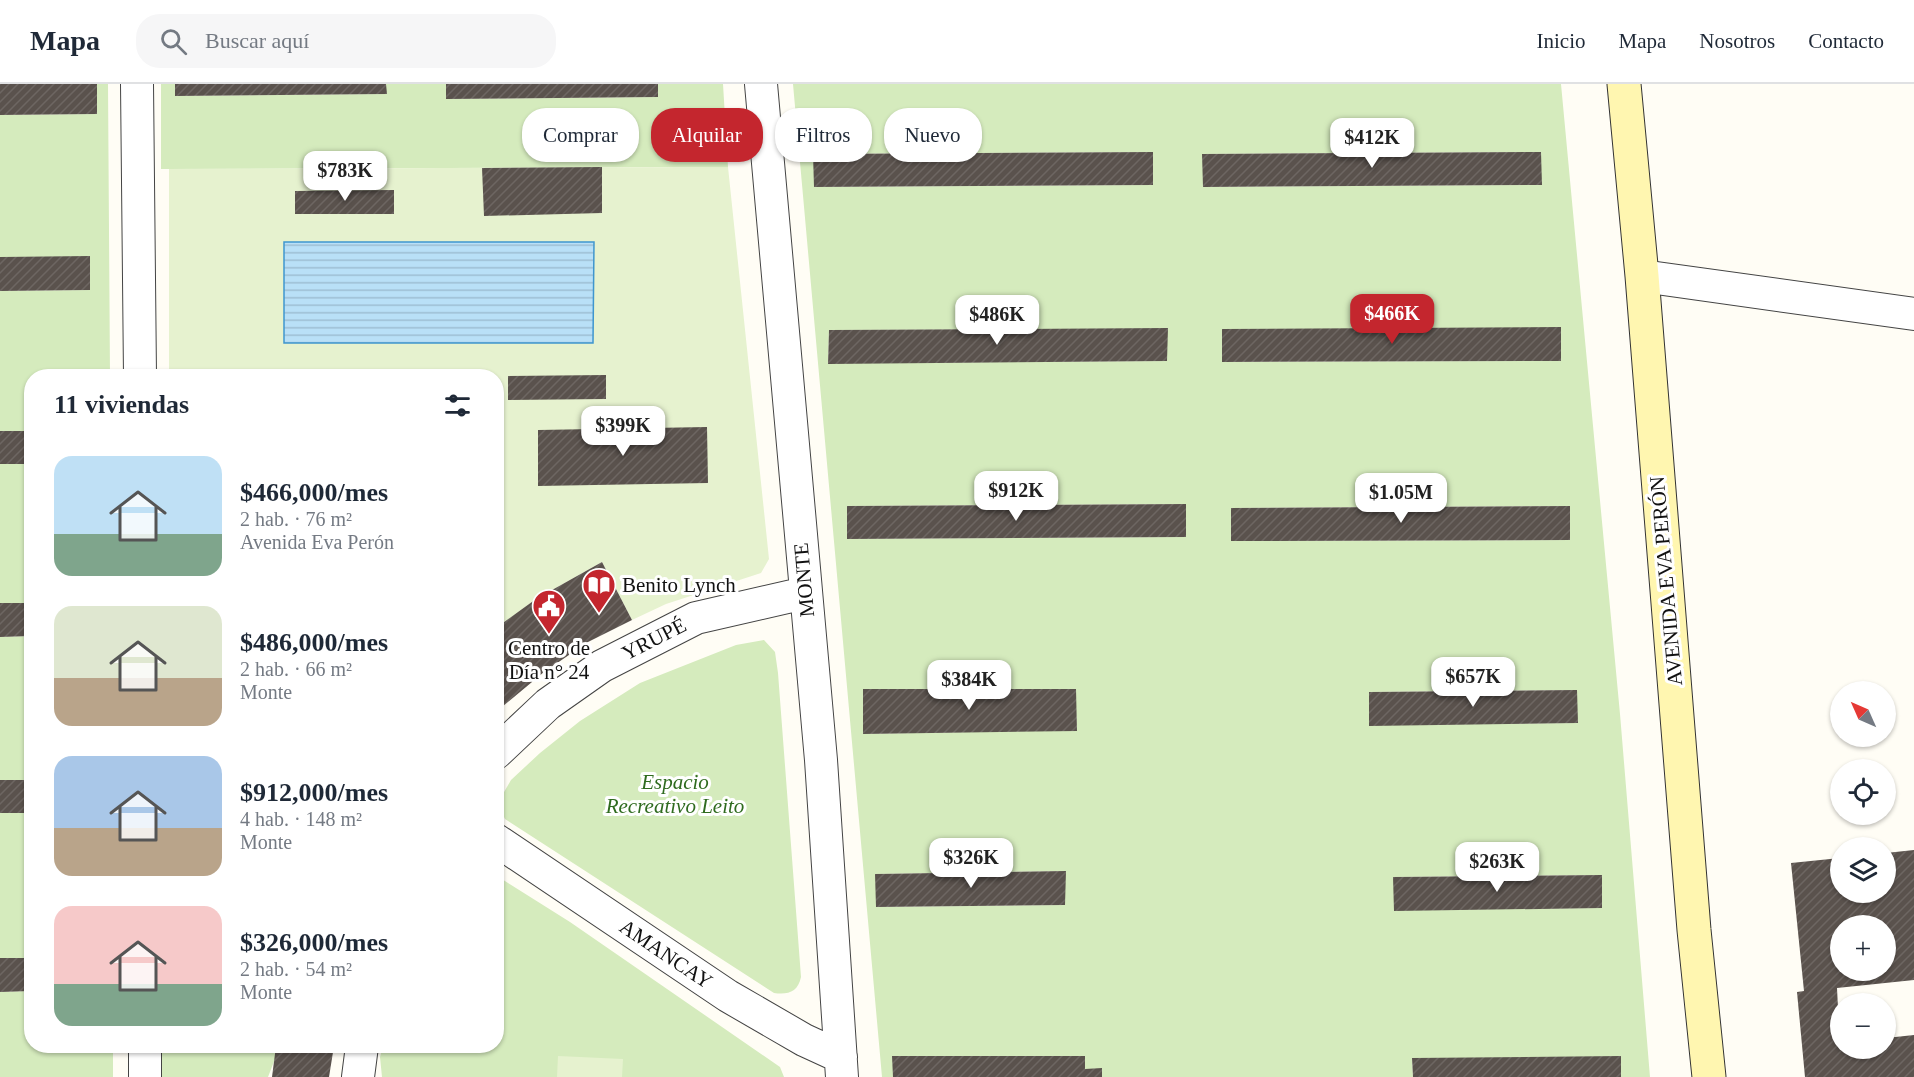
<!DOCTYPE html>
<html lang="es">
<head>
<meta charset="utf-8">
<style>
  :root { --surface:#fff; --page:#f6f6f7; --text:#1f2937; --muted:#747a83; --line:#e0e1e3; --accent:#c4262e }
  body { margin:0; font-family:"Times New Roman",serif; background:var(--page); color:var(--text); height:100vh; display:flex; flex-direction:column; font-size:22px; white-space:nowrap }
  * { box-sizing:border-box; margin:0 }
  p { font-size:20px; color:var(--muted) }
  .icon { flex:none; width:33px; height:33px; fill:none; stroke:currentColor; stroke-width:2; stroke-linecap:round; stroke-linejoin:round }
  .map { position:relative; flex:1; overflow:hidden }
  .panel { position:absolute; left:24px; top:285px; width:480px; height:684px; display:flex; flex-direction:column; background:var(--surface); border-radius:24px; box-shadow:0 2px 4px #0004 }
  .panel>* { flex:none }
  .top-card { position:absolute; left:522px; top:24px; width:570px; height:54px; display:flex; gap:12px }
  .needle { width:39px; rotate:315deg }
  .fabs { position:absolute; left:1830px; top:597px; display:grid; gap:12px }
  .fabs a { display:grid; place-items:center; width:66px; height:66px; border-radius:50%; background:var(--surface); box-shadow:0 2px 4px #0004; font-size:30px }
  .price { position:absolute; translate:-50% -51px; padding:0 14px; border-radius:12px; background:#fff; color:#222; font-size:20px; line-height:39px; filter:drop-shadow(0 2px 3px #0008) }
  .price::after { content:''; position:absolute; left:50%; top:36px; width:18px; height:14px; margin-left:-9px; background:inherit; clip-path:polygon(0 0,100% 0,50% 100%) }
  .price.active { background:var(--accent); color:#fff }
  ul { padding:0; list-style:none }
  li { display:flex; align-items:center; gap:18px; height:150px; padding:0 30px }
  li span { display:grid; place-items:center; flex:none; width:168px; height:120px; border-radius:18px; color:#555 }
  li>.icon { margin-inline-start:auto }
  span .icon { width:72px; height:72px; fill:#fffc; stroke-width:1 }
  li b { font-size:26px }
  h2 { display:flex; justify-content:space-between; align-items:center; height:72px; padding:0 30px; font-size:26px }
  .chip { padding:0 21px; border-radius:24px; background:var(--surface); box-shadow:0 2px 4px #0004; font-size:21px; line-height:54px }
  .chip.active { background:var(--accent); color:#fff }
  header { display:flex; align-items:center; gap:36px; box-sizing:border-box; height:84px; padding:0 30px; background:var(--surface); border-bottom:2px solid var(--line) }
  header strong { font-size:28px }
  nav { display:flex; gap:33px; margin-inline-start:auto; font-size:21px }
  .search { width:420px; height:54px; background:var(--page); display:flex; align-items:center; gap:15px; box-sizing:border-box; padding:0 21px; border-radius:24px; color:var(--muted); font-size:22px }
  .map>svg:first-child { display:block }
  .grass { fill:#d5ebbd; fill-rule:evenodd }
  .pitch { fill:#e6f2cf }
  .water { fill:url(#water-rules); stroke:#3f96cf; stroke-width:1.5 }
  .building { fill:url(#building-hatch); fill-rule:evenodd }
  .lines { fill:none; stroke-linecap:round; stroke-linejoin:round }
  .minor-casing { stroke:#444; stroke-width:34 }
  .secondary-casing { stroke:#333; stroke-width:35 }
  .minor { stroke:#fff; stroke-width:32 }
  .secondary { stroke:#fff6b0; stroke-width:33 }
  .labels { text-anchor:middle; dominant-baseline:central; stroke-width:6; stroke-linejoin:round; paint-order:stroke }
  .street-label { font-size:21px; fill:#111; stroke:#fff }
  .poi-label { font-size:21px; fill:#111; stroke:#fff; text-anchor:start }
  .park-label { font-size:21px; font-style:italic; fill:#2f6b1f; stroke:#fff }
</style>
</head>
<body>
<header>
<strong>Mapa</strong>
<div class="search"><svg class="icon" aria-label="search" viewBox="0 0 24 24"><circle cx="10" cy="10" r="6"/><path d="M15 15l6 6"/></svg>Buscar aquí</div>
<nav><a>Inicio</a><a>Mapa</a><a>Nosotros</a><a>Contacto</a></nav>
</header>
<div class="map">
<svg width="1914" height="993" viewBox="0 0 1914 993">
  <defs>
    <pattern id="water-rules" width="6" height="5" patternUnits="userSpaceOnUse" patternTransform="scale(1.5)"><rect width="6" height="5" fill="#b9e0f7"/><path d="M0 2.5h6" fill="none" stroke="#9ebfd3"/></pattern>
    <pattern id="building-hatch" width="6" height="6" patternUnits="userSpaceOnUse" patternTransform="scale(1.5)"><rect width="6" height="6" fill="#5a524d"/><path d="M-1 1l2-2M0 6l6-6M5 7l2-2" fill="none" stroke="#6d6662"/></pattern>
  </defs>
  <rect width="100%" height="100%" fill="#fffdf5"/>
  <!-- grass -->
  <path class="grass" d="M97 0H108L110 292H32L31 347H0V207L90 206V173H0V31L97 30Z
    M161 0H175L176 12 386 10V0H446L447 15 657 13 658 0H723L728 83 161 85Z
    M793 0H1561L1620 630 1650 993H1621L1412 975 1413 993H882ZM1152 68V101L814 103V70ZM1541 68V101L1203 103V70ZM1167 245V277L828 279 829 246ZM1222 245 1560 277 1222 278ZM1185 420V453L847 455V422ZM1570 422V456L1231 457V424ZM863 605H1075L1077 646 863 650ZM1577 606V639L1369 641V608ZM1065 787V821L876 823V790ZM1601 791 1602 824 1394 826V793Z
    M0 380H31V519H0Z
    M31 552V696H0V553Z
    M764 556 775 568 778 589 801 893C798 908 788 911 774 909L505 735 501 727 500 715 511 696 540 669 580 637 640 599 736 561Z
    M0 729H31V874H0Z
    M497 792 570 838 780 983 784 993H382L380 973 383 962H496Z
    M31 907 32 962H113V993H0V908Z
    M183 962H280L268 993H157L159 968 183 967Z"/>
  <!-- pitch -->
  <path class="pitch" d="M728 83 769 475 761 489 666 520 632 536 602 478 536 515 497 544 496 292H169V85Z
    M558 972 623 975 622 993H557Z"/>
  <!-- water -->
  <path class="water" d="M284 158H594L593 259H284Z"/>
  <!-- building -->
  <path class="building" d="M0 0H97V30L0 31Z
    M175 0H386L387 10 175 12Z
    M446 0H658V13L446 15Z
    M1153 68V101L814 103 813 70Z
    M1541 68 1542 101 1203 103 1202 70Z
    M602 83V129L484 132 482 84Z
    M394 106V130H295V107Z
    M90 172V206L0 207V173Z
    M1561 243V277L1222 278V245Z
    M1168 244 1167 277 828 280 829 246Z
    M606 291V315L508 316V292Z
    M707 343 708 399 538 402V346Z
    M0 347H32V380H0Z
    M1186 420V453L847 455V422Z
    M1570 422V456L1231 457V424Z
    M602 478 632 536 588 558 544 588 496 628V544L536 515Z
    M0 519H32V552L0 553Z
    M863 605H1076L1077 647 863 650Z
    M1577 606 1578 639 1369 642V608Z
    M0 696H32V729H0Z
    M1914 766V896L1837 904 1840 964H1886V954L1914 951V993H1805L1797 908 1804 907 1791 779 1840 774V808H1886V769ZM1840 842H1886V886H1840Z
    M1066 787 1065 821 876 823 875 790Z
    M1602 791V824L1394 827 1393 793Z
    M0 874H32V907L0 908Z
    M276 962H334L329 993H272Z
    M892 972H1085V985L1102 984V993H893Z
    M1621 972V993H1413L1412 974Z"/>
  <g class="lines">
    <!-- minor casing -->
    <g class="minor-casing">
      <path id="minor" d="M137 0 140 292
        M761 0 821 676 842 993
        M1642 192 1914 230
        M496 669 548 620 602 582 696 534 805 509
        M496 756 728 912 804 956 841 973
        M145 993V962
        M358 993 362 962"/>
    </g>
    <!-- secondary casing -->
    <g class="secondary-casing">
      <path id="secondary" d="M1624 0 1642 192 1694 846 1709 993"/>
    </g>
    <!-- minor -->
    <use href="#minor" class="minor"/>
    <!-- secondary -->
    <use href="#secondary" class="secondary"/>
  </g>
  <!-- icons -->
  <defs>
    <g id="library-pin" transform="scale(1.725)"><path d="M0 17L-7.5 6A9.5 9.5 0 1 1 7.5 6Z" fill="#c4262e" stroke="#fff"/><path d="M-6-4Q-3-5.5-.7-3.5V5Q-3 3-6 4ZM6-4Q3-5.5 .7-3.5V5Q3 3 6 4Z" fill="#fff"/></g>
    <g id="civic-pin" transform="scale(1.725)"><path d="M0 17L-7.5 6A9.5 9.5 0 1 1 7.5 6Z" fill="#c4262e" stroke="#fff"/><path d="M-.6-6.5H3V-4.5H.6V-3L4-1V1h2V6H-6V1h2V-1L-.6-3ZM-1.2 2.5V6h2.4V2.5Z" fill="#fff"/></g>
  </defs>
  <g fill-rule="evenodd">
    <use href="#library-pin" x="599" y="501"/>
    <use href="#civic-pin" x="549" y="522"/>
  </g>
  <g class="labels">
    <!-- street labels -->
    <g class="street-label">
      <text transform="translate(804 496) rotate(-95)">MONTE</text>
      <text transform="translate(1666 497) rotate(-95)">AVENIDA EVA PERÓN</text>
      <text transform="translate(654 555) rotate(-27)">YRUPÉ</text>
      <text transform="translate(666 870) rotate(34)">AMANCAY</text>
    </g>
    <!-- poi labels -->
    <g class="poi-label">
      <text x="622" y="501">Benito Lynch</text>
      <text x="549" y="564" text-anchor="middle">Centro de<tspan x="549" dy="24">Día n° 24</tspan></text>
    </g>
    <!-- park labels -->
    <g class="park-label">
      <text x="675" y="698">Espacio<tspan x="675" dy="24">Recreativo Leito</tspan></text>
    </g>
  </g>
</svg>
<div class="fabs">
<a><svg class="needle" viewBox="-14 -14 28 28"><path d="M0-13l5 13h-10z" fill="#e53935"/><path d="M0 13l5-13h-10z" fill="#747a83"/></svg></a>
<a><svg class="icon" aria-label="locate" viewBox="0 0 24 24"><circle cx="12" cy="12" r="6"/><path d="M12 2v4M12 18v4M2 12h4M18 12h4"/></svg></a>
<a><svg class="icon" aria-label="layers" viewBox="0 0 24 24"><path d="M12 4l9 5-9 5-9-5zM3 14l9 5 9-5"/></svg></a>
<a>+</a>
<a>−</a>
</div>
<b class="price" style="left:1372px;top:85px">$412K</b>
<b class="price" style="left:345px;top:118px">$783K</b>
<b class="price active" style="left:1392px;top:261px">$466K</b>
<b class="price" style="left:997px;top:262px">$486K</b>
<b class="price" style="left:623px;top:373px">$399K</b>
<b class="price" style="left:1016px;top:438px">$912K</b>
<b class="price" style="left:1401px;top:440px">$1.05M</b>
<b class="price" style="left:1473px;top:624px">$657K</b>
<b class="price" style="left:969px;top:627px">$384K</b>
<b class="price" style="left:971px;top:805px">$326K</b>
<b class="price" style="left:1497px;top:809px">$263K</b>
<div class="top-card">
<a class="chip">Comprar</a>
<a class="chip active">Alquilar</a>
<a class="chip">Filtros</a>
<a class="chip">Nuevo</a>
</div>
<section class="panel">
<h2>11 viviendas<svg class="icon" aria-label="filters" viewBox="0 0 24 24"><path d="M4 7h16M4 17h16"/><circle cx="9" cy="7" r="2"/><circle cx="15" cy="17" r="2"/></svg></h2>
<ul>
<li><span style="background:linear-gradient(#bfe0f5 65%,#7fa58c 0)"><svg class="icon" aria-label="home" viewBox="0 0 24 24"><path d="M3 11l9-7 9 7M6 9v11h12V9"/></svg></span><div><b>$466,000/mes</b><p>2 hab. · 76 m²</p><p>Avenida Eva Perón</p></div></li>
<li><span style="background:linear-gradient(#dfe7d0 60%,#b9a48a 0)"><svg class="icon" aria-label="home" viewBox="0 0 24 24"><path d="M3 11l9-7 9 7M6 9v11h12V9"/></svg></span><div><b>$486,000/mes</b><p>2 hab. · 66 m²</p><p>Monte</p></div></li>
<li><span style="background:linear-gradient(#a9c7e8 60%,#b9a48a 0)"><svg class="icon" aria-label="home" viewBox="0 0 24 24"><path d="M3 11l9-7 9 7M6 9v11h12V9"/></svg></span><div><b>$912,000/mes</b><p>4 hab. · 148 m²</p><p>Monte</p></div></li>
<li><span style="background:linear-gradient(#f6c9c9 65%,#7fa58c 0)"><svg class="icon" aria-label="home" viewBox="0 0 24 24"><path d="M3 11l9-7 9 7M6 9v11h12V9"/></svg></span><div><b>$326,000/mes</b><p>2 hab. · 54 m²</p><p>Monte</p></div></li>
</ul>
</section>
</div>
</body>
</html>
